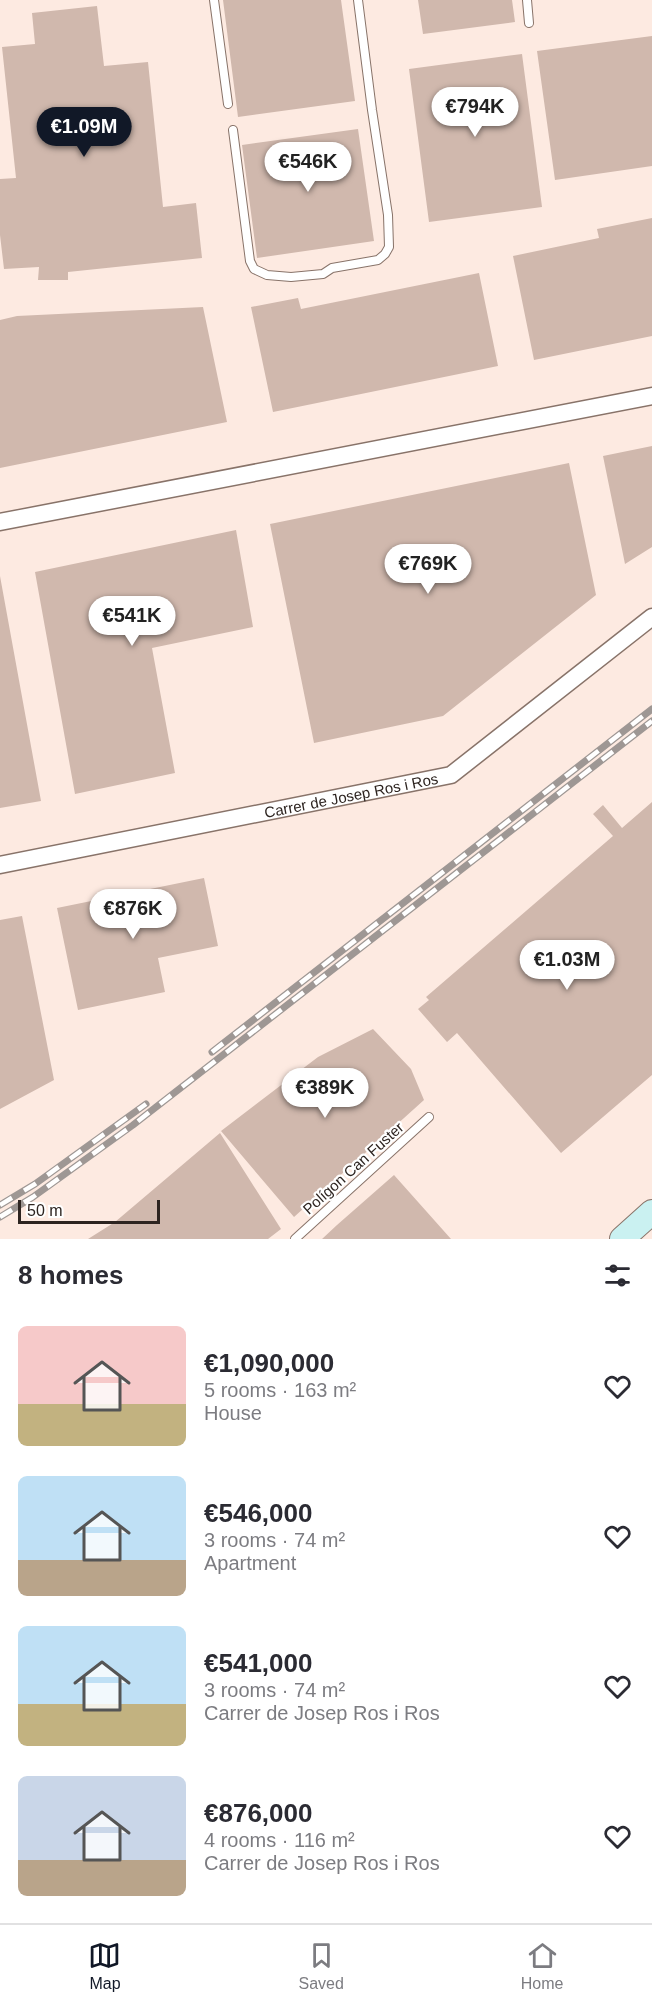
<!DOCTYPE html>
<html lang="en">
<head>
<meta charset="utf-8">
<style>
  :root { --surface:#fff; --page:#f7f7f7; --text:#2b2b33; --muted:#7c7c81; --line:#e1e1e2; --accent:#111827 }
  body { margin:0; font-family:Helvetica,sans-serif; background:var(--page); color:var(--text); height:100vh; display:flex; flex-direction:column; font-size:22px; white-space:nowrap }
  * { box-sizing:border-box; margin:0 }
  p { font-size:20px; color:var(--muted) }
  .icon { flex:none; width:33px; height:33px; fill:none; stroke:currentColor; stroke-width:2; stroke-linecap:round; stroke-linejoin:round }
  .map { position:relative; height:1239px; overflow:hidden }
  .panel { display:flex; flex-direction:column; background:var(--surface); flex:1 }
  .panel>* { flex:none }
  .scale { position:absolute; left:18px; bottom:15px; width:142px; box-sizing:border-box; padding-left:6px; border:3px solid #2d2420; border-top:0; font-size:16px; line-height:21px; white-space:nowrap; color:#2d2420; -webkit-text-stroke:4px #fff; paint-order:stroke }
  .price { position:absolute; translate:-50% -51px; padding:0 14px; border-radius:21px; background:#fff; color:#222; font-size:20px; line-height:39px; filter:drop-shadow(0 2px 3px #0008) }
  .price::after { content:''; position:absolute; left:50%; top:36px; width:18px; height:14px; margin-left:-9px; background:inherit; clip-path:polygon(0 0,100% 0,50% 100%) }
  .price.selected { background:var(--accent); color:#fff }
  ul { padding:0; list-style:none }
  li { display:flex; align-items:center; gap:18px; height:150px; padding:0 18px }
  li span { display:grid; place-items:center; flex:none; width:168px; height:120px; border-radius:9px; color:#555 }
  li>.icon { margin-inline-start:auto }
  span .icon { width:72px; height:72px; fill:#fffc; stroke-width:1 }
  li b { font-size:26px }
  h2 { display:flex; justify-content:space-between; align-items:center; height:72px; padding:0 18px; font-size:26px }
  .menu { display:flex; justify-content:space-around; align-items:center; height:84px; border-top:2px solid var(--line); background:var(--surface); font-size:16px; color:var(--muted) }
  .menu a { display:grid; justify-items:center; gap:3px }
  .menu .selected { color:var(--accent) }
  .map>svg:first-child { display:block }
  .built { fill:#fdeae1 }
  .building { fill:#d0b8ad }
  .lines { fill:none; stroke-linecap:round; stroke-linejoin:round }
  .lane-casing { stroke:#887369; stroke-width:10 }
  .street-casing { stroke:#887369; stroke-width:19 }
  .secondary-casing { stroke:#887369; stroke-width:26 }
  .lane { stroke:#fff; stroke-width:8 }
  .street { stroke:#fff; stroke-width:16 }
  .secondary { stroke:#caf1f1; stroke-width:24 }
  .rail-casing { stroke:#9e9794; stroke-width:7 }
  .rail { stroke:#fff; stroke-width:4.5; stroke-dasharray:14; stroke-linecap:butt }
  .labels { text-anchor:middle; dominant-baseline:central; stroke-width:4.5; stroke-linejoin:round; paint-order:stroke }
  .street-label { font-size:15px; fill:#2d2420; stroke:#fff }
</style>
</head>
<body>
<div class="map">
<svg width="652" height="1239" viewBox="0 0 652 1239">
  <rect width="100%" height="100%" fill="#fcf7f4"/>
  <!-- built -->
  <path class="built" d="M0 0H652V1239H0Z"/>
  <!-- building -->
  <path class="building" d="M223 0H341L355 101 238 117Z
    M418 0H512L515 22 423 34Z
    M97 6 104 66 148 62 163 207 196 203 202 258 68 272V280H38L39 267 4 269 0 235V179L16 178 2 47 35 44 32 13Z
    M652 36V166L555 180 537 51Z
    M522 54 542 207 429 222 409 69Z
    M358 129 374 241 257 258 242 145Z
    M652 218V336L534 360 513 256 599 238 597 229Z
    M479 273 498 366 273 412 251 307 298 298 301 309Z
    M203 307 227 422 0 468V320L17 316Z
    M652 446V547L625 564 603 456Z
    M569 463 596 595 443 716 314 743 270 524Z
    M236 530 253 627 152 648 175 773 75 794 35 572Z
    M0 576 41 801 0 808Z
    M652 802V1075L561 1153 457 1033 447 1042 418 1009 429 1000 426 997 613 836 593 814 603 805 622 828Z
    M204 878 218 946 158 958 165 992 78 1010 57 908Z
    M22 916 54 1080 0 1109V920Z
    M373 1029 411 1069 424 1100 294 1217 221 1131 318 1057Z
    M220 1133 281 1229 268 1239H88L115 1222Z
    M394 1175 451 1239H322L337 1225Z"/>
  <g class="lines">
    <!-- lane casing -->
    <g class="lane-casing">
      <path id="lane" d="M214 0 228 104
        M527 0 529 23
        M233 130 250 261 254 269 267 275 291 277 323 274 332 268 378 260 385 254 389 247 388 215 372 110 358 0
        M295 1239 429 1117"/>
    </g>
    <!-- street casing -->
    <g class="street-casing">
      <g id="street">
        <path d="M0 522 652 396"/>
        <path id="s1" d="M0 865 451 775 652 617"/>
      </g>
    </g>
    <!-- secondary casing -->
    <g class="secondary-casing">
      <path id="secondary" d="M622 1239 652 1212"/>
    </g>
    <!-- lane -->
    <use href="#lane" class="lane"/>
    <!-- street -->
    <use href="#street" class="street"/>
    <!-- secondary -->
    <use href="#secondary" class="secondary"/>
    <!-- rail casing -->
    <g class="rail-casing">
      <path id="rail" d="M212 1052 652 709
        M0 1205 35 1184 146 1104
        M0 1217 33 1197 133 1125 652 721"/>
    </g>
    <!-- rail -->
    <use href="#rail" class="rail"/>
  </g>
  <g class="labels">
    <!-- street labels -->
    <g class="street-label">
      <text stroke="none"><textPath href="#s1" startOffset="358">Carrer de Josep Ros i Ros</textPath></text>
      <text transform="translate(353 1168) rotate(-42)">Polígon Can Fuster</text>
    </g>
  </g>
</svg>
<div class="scale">50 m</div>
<b class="price" style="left:475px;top:138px">€794K</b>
<b class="price selected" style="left:84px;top:158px">€1.09M</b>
<b class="price" style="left:308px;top:193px">€546K</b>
<b class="price" style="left:428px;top:595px">€769K</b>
<b class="price" style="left:132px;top:647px">€541K</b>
<b class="price" style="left:133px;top:940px">€876K</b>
<b class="price" style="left:567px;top:991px">€1.03M</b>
<b class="price" style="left:325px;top:1119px">€389K</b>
</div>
<section class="panel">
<h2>8 homes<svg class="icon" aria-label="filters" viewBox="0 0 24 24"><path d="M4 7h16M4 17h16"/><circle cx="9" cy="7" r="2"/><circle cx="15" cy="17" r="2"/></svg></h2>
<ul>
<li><span style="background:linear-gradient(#f6c9c9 65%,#c2b280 0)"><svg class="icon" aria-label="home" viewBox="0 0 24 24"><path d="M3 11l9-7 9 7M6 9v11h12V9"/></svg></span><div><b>€1,090,000</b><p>5 rooms · 163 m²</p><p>House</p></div><svg class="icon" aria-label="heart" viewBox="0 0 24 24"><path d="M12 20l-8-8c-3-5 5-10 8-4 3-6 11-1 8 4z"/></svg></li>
<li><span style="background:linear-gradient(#bfe0f5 70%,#b9a48a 0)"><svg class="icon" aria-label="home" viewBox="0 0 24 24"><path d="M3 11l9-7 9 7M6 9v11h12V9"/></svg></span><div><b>€546,000</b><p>3 rooms · 74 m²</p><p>Apartment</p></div><svg class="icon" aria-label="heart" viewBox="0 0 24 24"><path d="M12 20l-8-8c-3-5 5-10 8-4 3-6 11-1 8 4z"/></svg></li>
<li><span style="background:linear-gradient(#bfe0f5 65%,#c2b280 0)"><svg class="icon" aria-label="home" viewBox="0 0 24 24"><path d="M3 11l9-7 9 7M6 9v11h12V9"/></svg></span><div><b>€541,000</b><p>3 rooms · 74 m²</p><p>Carrer de Josep Ros i Ros</p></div><svg class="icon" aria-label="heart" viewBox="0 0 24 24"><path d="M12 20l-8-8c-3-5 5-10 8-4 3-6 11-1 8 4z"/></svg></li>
<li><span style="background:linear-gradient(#c9d6e8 70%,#b9a48a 0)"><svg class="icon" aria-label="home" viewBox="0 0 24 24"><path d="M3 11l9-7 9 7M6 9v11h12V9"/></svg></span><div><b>€876,000</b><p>4 rooms · 116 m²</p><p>Carrer de Josep Ros i Ros</p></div><svg class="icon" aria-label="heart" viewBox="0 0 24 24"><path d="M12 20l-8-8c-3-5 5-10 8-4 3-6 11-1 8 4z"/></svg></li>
</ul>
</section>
<nav class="menu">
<a class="selected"><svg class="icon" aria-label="map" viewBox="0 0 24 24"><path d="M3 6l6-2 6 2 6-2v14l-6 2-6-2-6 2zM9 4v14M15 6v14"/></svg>Map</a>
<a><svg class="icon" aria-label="saved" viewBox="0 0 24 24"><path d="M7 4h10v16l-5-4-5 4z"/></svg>Saved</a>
<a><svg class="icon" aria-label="home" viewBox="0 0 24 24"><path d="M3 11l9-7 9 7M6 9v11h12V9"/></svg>Home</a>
</nav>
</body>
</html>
